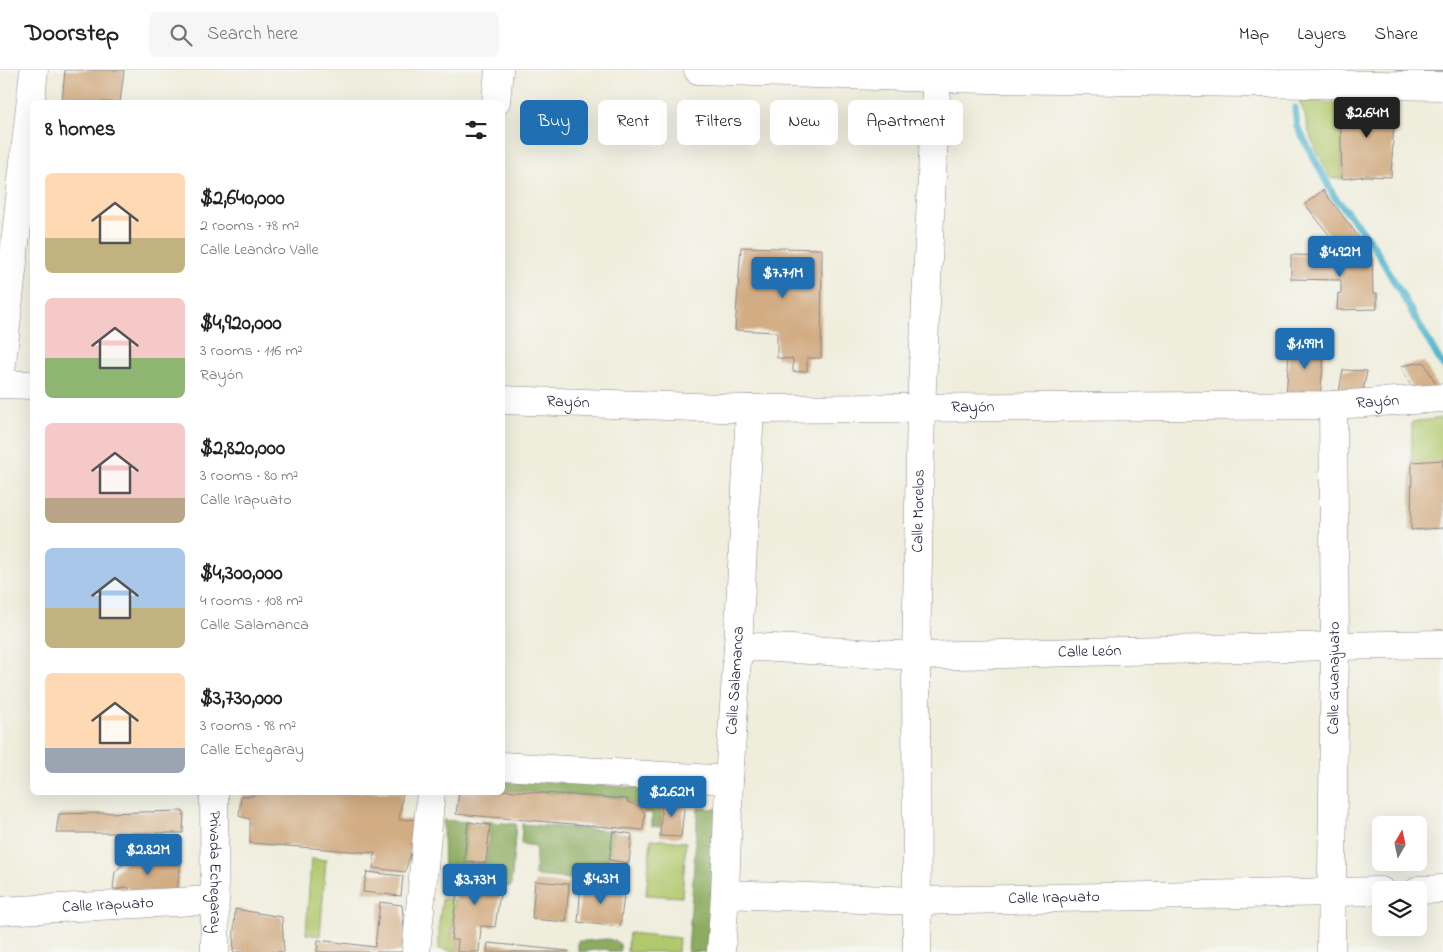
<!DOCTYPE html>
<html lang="en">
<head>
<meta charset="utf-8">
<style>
  :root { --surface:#fff; --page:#f6f6f6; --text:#222; --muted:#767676; --line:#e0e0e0; --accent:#1f6fb2 }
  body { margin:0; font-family:"Indie Flower",sans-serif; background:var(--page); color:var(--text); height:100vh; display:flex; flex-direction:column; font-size:19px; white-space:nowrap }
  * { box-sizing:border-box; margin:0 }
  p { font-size:16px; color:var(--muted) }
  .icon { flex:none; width:28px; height:28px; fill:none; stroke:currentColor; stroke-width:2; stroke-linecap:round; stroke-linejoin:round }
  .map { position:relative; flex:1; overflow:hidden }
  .side { position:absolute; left:30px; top:30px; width:475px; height:695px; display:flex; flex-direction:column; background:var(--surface); border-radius:8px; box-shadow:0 5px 20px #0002 }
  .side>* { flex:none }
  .banner { position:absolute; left:520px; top:30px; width:475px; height:45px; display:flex; gap:10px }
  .needle { width:32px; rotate:9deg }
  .tools { position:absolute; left:1372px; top:746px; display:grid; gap:10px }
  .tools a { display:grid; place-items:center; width:55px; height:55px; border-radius:8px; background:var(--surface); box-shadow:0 5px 20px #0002; font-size:25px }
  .price { position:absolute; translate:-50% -42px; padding:0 11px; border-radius:5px; background:var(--accent); color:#fff; font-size:16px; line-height:32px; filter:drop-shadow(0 1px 2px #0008) }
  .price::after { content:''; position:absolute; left:50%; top:30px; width:15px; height:11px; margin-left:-8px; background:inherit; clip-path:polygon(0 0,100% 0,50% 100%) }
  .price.selected { background:#222; color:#fff }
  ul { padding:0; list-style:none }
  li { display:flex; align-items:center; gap:15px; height:125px; padding:0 15px }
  li span { display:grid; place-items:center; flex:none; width:140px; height:100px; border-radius:8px; color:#555 }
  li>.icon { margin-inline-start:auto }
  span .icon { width:60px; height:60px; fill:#fffc; stroke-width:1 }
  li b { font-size:21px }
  h2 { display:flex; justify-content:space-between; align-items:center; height:60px; padding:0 15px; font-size:21px }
  .chip { padding:0 18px; border-radius:8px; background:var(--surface); box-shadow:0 5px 20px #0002; font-size:18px; line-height:45px }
  .chip.selected { background:var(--accent); color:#fff }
  header { display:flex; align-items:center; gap:30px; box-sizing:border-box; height:70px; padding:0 25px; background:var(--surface); border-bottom:1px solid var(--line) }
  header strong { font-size:24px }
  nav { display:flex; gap:28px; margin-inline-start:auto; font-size:18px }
  .search { width:350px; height:45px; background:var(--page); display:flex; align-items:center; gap:12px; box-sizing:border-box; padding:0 18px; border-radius:8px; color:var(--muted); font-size:19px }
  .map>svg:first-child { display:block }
  .green { fill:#b1c86c; stroke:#6a7554 }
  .forest { fill:#8cac60; stroke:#57674e }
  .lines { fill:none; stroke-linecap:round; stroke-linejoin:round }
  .stream { stroke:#4fb5cd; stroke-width:7 }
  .building { fill:#d2ac83 }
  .minor-casing { stroke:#88888b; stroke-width:29 }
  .minor { stroke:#fff; stroke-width:28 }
  .labels { text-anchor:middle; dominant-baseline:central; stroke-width:4; stroke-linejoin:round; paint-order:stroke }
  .street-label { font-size:16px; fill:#22223b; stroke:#f6f6f2 }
</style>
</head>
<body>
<header>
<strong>Doorstep</strong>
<div class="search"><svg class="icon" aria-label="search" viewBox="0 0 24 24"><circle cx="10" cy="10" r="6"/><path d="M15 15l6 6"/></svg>Search here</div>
<nav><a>Map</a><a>Layers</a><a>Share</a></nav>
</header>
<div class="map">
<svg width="1443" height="882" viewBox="0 0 1443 882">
  <rect width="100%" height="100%" fill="#f6f6f2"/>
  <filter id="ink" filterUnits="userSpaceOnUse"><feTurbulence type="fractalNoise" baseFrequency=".02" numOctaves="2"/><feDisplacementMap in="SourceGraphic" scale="10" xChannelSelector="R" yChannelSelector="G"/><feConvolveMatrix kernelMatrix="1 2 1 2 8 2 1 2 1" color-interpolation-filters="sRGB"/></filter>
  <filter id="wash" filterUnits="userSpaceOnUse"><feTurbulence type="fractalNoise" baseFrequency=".0096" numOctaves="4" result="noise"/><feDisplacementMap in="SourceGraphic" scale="20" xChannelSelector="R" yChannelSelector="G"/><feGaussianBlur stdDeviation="1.12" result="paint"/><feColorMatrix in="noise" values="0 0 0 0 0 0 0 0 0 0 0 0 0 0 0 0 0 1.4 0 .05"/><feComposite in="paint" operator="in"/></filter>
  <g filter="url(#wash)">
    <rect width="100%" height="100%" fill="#efeddb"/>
    <!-- green -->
    <path class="green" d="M1299 31 1340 33 1342 109 1330 108C1324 95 1317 82 1311 68 1306 56 1306 43 1299 31Z
      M1443 348V458L1411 460 1412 352Z
      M651 769 686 772 682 827 646 825Z
      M311 789 326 790 320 866 306 864Z
      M442 829 455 830 451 869 458 870 457 882 439 879V853Z
      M629 863 679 868 678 882H627Z"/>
    <!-- forest -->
    <path class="forest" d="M502 709 674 720 662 729 660 757 652 756V743H645L639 736 627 732 628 729 503 720Z
      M698 738 718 739 710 882H688Z
      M443 750 468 752 464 790 473 792 460 796 457 817H444Z
      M480 751 516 754 511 817 501 816 503 803 464 797 477 792 486 793 490 755Z
      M522 754 613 761 607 812 535 806 536 776 521 774Z
      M608 869 615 871 620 874V882H611L606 879 578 882V871C588 872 598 869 608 869Z"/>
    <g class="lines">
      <!-- stream -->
      <path class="stream" d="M1295 38 1297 56 1334 126 1372 173 1443 296"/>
    </g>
    <g id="blocks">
      <!-- building -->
      <path class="building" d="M65 0H124L120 32H62Z
        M1397 0H1443V5L1397 6Z
        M1340 33H1395L1391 107 1366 106 1342 109Z
        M1323 120 1361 170 1344 184 1305 134Z
        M741 177 822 179 821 288H807V301L793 302V289L777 288V262L735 260Z
        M1291 185 1372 187 1373 224 1377 223V239L1337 240 1338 223 1341 224V210L1291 209Z
        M1290 269H1302L1301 276 1325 277 1320 326 1286 327Z
        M1424 292 1439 320H1413L1401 296Z
        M1343 300 1367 301 1363 321 1339 322Z
        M1443 390V458L1411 460 1412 392Z
        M502 720 628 729 627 732 639 736 645 743 643 760 456 744 459 722H502Z
        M254 722H403L399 750 422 749 405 802 373 798 375 783 250 773V749L239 746 241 726H253Z
        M662 729 685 730 681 767 660 766Z
        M184 741 183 763H56L59 744Z
        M468 752 490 755 486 793 464 791Z
        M613 761 632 764 629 793 609 790Z
        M127 790H181L177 822H129V818L123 817 121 819H113L115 802Z
        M460 796 503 803 495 857 481 856 479 882H457L458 870H451Z
        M367 802 403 806 401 826 363 822Z
        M535 811 569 814 566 852 532 849Z
        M581 814 625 818 620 857 578 852Z
        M380 832 402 835 406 882H317L318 870 375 877Z
        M235 839 282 847 284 882H233Z
        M488 873 569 881V882H487Z"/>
    </g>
  </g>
  <g filter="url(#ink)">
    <use href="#blocks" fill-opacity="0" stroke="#88888b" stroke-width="1"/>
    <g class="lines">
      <!-- minor casing -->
      <g class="minor-casing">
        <g id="minor">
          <path d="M698 0 936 8 1443 16"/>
          <path d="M496 32 499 0"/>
          <path d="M0 311 34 0"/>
          <path d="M0 314 32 315"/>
          <path id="s1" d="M502 330 750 339 1333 335 1443 328"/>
          <path id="s2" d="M738 576 916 586 1335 576 1443 574"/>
          <path d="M502 696 729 710"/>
          <path id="s3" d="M214 722 215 882"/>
          <path d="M1419 820 1443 819"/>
          <path id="s4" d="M725 824 917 831 1381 821"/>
          <path id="s5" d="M0 841 215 830"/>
          <path d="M416 882 431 722"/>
          <path id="s6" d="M721 882 725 824 729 710 738 576 750 339"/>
          <path id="s7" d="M917 882 916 586 921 338 937 0"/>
          <path id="s8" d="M1331 882 1335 576 1333 335"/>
        </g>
      </g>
      <!-- minor -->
      <use href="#minor" class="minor"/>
    </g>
  </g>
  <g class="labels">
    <!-- street labels -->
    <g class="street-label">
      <text stroke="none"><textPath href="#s1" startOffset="876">Rayón</textPath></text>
      <text stroke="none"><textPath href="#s1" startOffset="66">Rayón</textPath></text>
      <text stroke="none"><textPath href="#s1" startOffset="471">Rayón</textPath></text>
      <text stroke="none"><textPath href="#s7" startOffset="441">Calle Morelos</textPath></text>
      <text stroke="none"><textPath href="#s2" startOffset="352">Calle León</textPath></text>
      <text stroke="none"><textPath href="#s8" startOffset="274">Calle Guanajuato</textPath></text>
      <text stroke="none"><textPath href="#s6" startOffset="272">Calle Salamanca</textPath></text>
      <text stroke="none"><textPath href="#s3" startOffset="80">Privada Echegaray</textPath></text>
      <text stroke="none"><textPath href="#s4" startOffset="329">Calle Irapuato</textPath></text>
      <text stroke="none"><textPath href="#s5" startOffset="108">Calle Irapuato</textPath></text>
    </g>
  </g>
</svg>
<div class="tools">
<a><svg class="needle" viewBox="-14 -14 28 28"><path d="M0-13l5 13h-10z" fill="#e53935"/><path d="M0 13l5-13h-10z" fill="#767676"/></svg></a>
<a><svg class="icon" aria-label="layers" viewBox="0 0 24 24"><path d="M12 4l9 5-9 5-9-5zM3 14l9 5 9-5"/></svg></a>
</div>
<b class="price selected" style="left:1367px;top:69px">$2.64M</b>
<b class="price" style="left:1340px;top:208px">$4.92M</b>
<b class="price" style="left:783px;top:229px">$7.71M</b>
<b class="price" style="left:1305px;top:300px">$1.99M</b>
<b class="price" style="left:672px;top:748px">$2.62M</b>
<b class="price" style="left:148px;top:806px">$2.82M</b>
<b class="price" style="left:601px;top:835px">$4.3M</b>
<b class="price" style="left:475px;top:836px">$3.73M</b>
<div class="banner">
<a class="chip selected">Buy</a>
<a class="chip">Rent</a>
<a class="chip">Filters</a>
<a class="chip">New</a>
<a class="chip">Apartment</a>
</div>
<section class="side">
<h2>8 homes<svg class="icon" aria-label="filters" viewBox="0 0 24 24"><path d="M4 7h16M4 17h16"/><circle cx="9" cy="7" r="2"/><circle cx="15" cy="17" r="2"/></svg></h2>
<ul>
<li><span style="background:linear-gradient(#ffd9b3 65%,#c2b280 0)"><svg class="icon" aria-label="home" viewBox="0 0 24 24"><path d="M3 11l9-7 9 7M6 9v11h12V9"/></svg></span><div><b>$2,640,000</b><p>2 rooms · 78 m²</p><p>Calle Leandro Valle</p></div></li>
<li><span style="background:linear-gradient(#f6c9c9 60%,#8fb573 0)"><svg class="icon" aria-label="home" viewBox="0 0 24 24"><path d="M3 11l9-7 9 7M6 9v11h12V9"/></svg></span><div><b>$4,920,000</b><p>3 rooms · 116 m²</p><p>Rayón</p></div></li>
<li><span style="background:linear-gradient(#f6c9c9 75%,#b9a48a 0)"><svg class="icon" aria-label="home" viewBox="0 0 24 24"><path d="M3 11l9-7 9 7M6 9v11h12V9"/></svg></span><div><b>$2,820,000</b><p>3 rooms · 80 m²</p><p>Calle Irapuato</p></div></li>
<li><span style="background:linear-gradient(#a9c7e8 60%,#c2b280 0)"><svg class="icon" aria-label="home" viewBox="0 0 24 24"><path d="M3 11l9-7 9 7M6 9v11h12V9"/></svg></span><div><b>$4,300,000</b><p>4 rooms · 108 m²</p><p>Calle Salamanca</p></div></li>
<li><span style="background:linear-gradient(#ffd9b3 75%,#9aa5b1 0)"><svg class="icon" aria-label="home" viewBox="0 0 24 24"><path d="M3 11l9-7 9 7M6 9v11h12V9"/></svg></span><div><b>$3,730,000</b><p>3 rooms · 98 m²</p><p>Calle Echegaray</p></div></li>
</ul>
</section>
</div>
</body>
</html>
